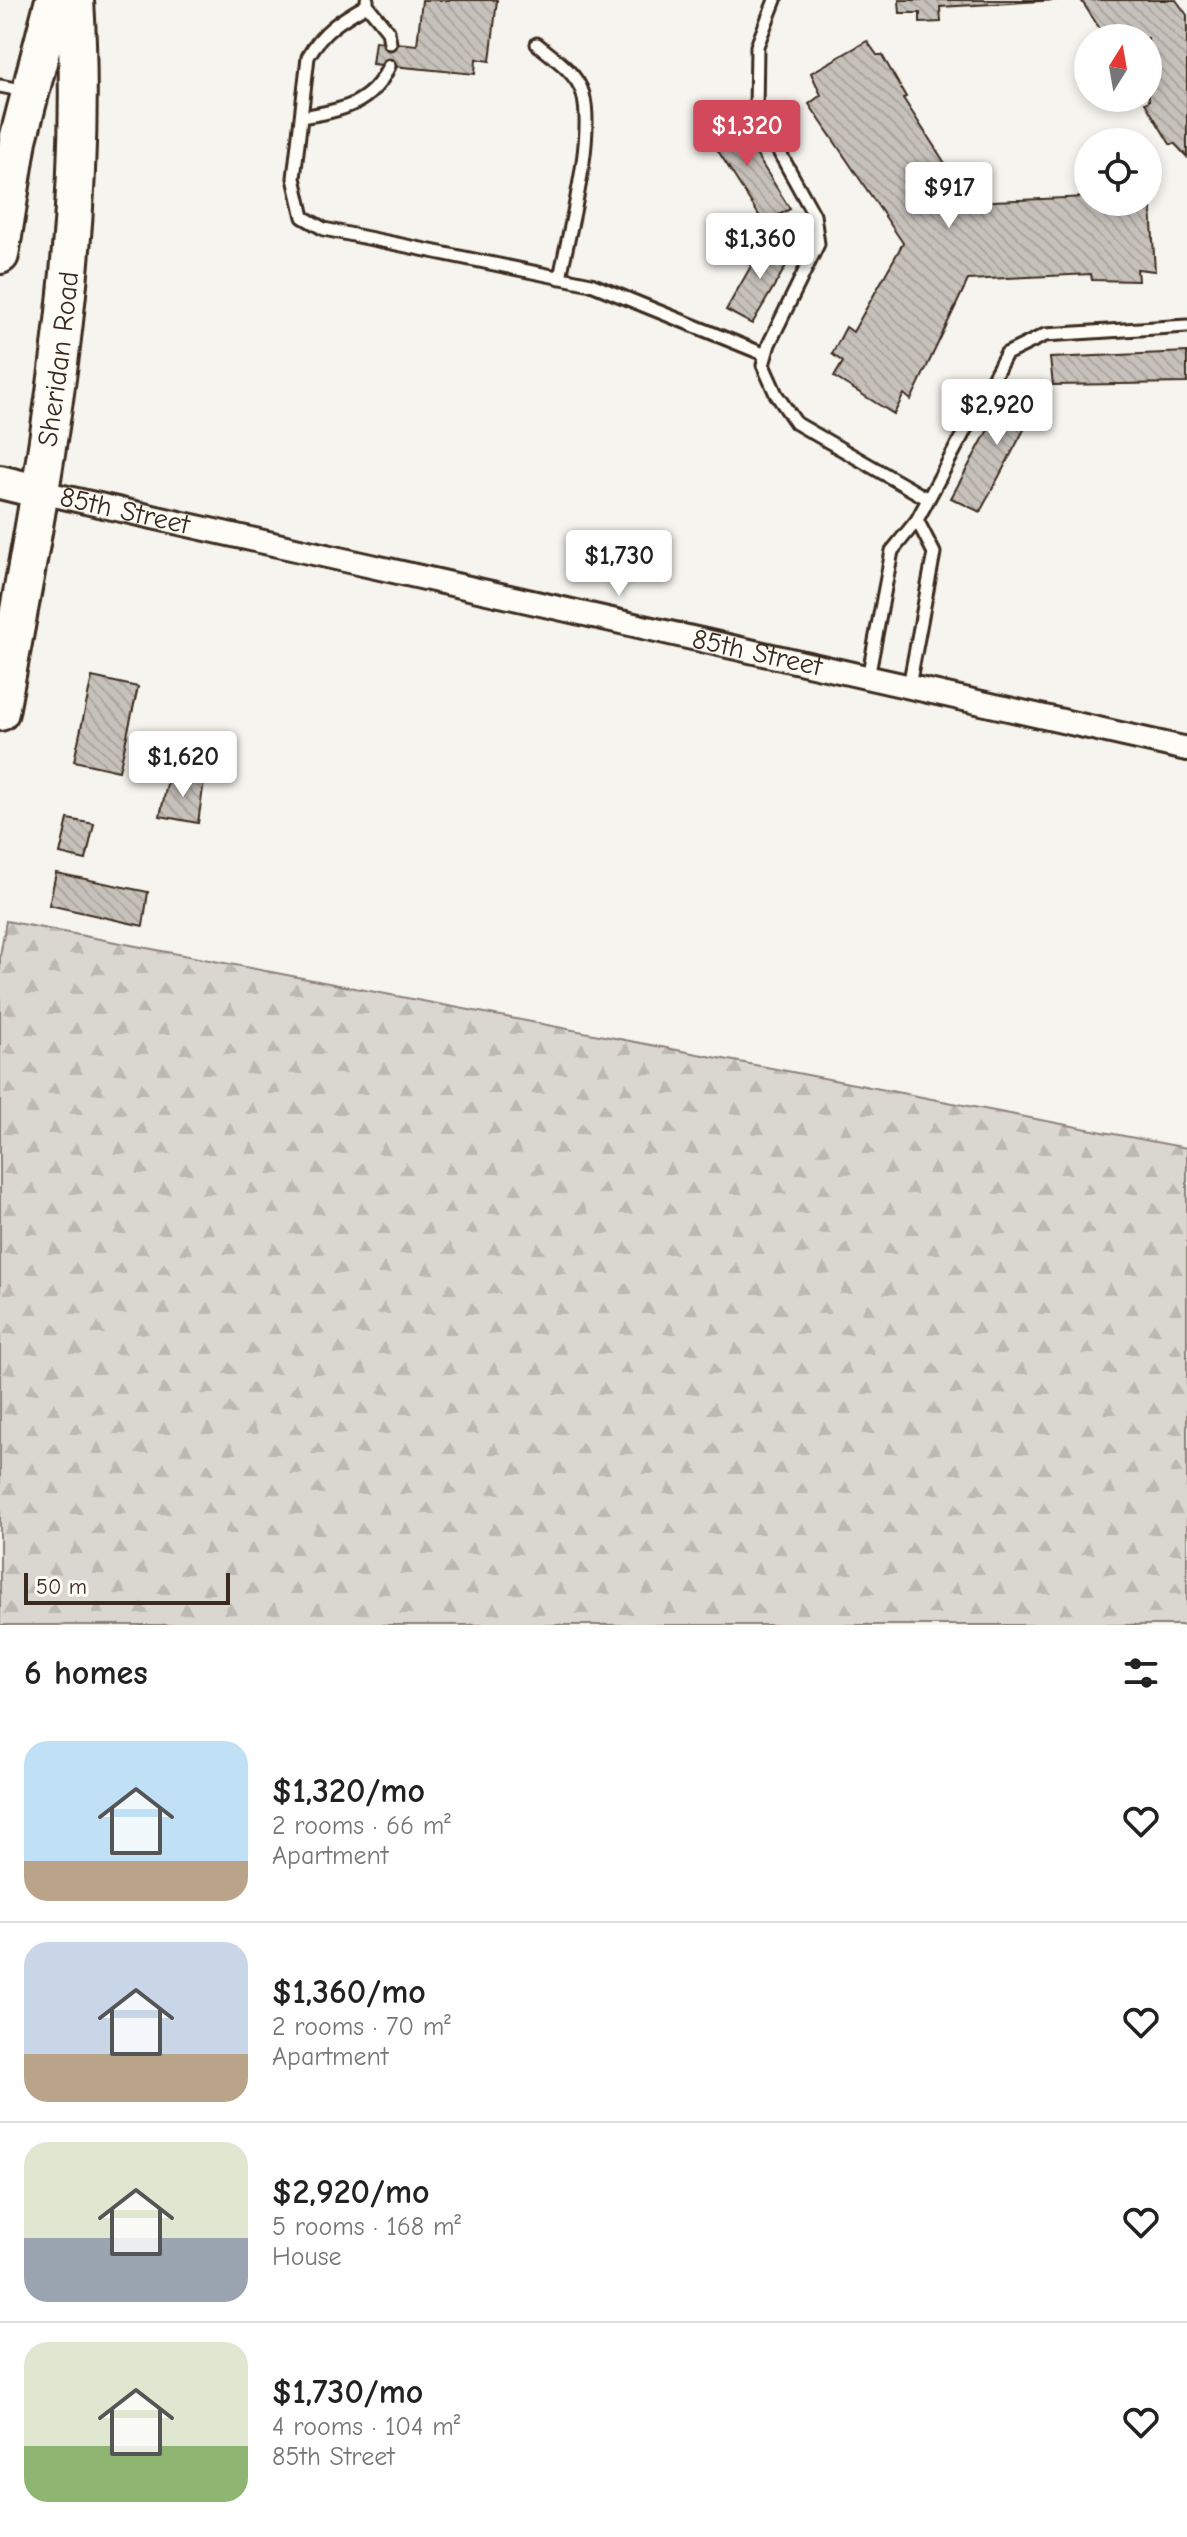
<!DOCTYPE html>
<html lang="en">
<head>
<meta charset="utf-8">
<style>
  :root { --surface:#fff; --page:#f6f6f6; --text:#222; --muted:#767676; --line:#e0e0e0; --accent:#d1495b }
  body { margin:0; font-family:"Comic Neue",sans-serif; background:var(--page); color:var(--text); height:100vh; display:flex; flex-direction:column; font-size:30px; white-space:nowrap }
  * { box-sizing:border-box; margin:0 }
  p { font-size:26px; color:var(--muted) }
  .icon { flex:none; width:44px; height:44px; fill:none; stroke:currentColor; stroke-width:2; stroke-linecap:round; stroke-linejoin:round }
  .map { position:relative; height:1625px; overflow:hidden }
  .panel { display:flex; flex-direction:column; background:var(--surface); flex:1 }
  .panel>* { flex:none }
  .needle { width:52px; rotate:11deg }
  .controls { position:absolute; left:1074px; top:24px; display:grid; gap:16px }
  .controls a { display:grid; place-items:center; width:88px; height:88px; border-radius:50%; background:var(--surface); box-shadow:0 4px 12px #0003; font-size:40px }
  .scale { position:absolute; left:24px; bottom:20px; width:206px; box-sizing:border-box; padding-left:8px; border:4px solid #3b2a1e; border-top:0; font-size:22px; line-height:28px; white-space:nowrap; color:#3b2a1e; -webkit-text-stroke:6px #fdfcf7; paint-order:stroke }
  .price { position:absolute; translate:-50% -68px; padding:0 18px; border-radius:8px; background:#fff; color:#222; font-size:26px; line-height:52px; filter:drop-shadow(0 2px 4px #0008) }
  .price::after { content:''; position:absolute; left:50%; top:48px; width:24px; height:18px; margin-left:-12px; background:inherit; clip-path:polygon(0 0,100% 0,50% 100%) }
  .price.active { background:var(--accent); color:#fff }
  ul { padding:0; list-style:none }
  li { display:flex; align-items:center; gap:24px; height:200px; padding:0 24px }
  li+li { border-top:2px solid var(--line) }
  li span { display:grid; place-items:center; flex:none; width:224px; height:160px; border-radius:24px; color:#555 }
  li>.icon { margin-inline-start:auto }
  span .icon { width:96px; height:96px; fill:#fffc; stroke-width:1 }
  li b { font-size:34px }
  h2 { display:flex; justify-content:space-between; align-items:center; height:96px; padding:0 24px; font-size:34px }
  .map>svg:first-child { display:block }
  .forest { fill:url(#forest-firs); stroke:#8a8077; stroke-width:2 }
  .building { fill:url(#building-back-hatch); stroke:#3b2a1e; stroke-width:2 }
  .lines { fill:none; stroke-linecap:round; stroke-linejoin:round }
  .lane-casing { stroke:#3b2a1e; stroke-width:17 }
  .street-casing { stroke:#3b2a1e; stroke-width:28 }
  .secondary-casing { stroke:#3b2a1e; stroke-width:38 }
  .primary-casing { stroke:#3b2a1e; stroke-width:42 }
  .lane { stroke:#fdfcf7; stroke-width:11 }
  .street { stroke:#fdfcf7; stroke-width:22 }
  .secondary { stroke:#fdfcf7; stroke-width:32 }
  .primary { stroke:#fdfcf7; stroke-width:36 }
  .labels { text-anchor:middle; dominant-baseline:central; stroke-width:8; stroke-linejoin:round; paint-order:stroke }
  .street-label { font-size:28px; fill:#3b2a1e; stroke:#fdfcf7 }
</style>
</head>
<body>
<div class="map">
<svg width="1187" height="1625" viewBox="0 0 1187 1625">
  <defs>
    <pattern id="forest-firs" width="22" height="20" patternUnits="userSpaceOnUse" patternTransform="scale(2)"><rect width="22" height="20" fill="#dad6d0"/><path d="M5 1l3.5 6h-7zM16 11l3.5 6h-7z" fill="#bcb8b2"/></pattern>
    <pattern id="building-back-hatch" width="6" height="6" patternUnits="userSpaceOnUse" patternTransform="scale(2)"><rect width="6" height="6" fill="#c7c1bb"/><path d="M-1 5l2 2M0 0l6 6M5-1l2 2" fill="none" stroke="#aca6a0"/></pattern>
  </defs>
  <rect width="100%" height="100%" fill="#f5f4ee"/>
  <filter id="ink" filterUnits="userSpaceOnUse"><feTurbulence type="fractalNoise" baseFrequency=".0125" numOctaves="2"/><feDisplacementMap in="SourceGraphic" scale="16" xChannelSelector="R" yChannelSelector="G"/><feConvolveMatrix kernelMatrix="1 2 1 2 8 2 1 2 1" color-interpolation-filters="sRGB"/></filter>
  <g filter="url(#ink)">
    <!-- forest -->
    <path class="forest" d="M6 921 1187 1148V1625H0V956Z"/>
    <!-- building -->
    <path class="building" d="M422 0H497L490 61 476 59 475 74 372 64 375 41 417 45Z
      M899 0H1059L940 7 941 22 920 23V13H900Z
      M1081 0H1176L1187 15V157L1175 144H1170L1145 103 1149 101 1148 38H1106Z
      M867 41 877 55H882L906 97 903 98 970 202 1088 197V202H1148L1150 191 1155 271 1137 269 1138 281 1092 280 1091 274 968 280 911 400 904 394 894 414 834 377 843 362 832 354 846 327 853 332 903 243 809 104 821 95 811 73Z
      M729 111 790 209 764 223 706 132Z
      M767 238 793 254 752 324 726 310Z
      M1187 352V383L1053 385 1050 358Z
      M1015 380 1042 396 980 512 951 498Z
      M92 677 138 687 119 771 74 761Z
      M169 775 204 781 198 823 160 816Z
      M68 819 94 824 86 860 60 854Z
      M56 873 148 892 143 926 49 905Z"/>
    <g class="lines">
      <!-- lane casing -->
      <g class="lane-casing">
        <path id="lane" d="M367 0V5C342 19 322 31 308 57L294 178 303 217 324 229 591 284 766 355
          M775 0 757 46 756 110 814 215 818 244 769 344 763 365 776 394 796 423 928 499
          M367 5 388 31 390 43
          M537 44C553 57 577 73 583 94 595 139 569 230 560 278
          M0 86 26 91
          M301 117C340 111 372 105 389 66
          M868 678 892 551 917 520 1006 354 1045 335 1187 326
          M909 686 934 553 917 520"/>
      </g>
      <!-- street casing -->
      <g class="street-casing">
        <g id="street">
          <path id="s1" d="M41 492 1187 749"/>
        </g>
      </g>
      <!-- secondary casing -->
      <g class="secondary-casing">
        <path id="secondary" d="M0 482 41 492"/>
      </g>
      <!-- primary casing -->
      <g class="primary-casing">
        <g id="primary">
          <path d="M0 255 18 140 54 0"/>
          <path id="s2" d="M0 712C44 478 90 239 75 0"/>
        </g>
      </g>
      <!-- lane -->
      <use href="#lane" class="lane"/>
      <!-- street -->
      <use href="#street" class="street"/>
      <!-- secondary -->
      <use href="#secondary" class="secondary"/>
      <!-- primary -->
      <use href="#primary" class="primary"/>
    </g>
  </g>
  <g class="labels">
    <!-- street labels -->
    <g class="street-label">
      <text stroke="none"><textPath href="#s2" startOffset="358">Sheridan Road</textPath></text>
      <text stroke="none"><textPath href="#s1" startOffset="86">85th Street</textPath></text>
      <text stroke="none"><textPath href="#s1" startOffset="734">85th Street</textPath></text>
    </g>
  </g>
</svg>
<div class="controls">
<a><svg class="needle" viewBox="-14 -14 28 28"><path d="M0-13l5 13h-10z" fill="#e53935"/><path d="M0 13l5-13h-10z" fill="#767676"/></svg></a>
<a><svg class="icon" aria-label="locate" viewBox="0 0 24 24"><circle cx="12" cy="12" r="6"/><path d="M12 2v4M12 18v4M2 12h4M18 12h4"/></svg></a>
</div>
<div class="scale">50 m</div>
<b class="price active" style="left:747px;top:168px">$1,320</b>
<b class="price" style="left:949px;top:230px">$917</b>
<b class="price" style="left:760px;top:281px">$1,360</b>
<b class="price" style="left:997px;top:447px">$2,920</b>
<b class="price" style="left:619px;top:598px">$1,730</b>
<b class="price" style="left:183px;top:799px">$1,620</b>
</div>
<section class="panel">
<h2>6 homes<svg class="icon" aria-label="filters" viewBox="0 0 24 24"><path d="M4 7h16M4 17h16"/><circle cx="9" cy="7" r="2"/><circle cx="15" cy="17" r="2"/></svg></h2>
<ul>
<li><span style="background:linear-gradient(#bfe0f5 75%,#b9a48a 0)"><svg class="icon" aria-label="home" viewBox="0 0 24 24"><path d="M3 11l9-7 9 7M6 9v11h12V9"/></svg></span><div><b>$1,320/mo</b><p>2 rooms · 66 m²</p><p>Apartment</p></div><svg class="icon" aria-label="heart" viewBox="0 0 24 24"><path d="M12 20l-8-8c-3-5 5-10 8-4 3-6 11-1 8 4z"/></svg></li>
<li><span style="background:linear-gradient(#c9d6e8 70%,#b9a48a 0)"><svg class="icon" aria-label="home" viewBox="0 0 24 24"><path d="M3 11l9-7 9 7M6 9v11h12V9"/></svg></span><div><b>$1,360/mo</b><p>2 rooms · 70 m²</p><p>Apartment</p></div><svg class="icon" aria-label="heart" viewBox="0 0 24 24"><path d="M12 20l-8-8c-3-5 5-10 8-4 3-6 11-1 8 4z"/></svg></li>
<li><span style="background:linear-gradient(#dfe7d0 60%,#9aa5b1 0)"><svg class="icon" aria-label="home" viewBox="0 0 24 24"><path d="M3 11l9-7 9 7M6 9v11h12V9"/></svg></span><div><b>$2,920/mo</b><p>5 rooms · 168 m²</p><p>House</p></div><svg class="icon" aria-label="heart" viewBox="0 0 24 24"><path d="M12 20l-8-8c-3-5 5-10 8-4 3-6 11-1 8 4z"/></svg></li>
<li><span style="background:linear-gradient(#dfe7d0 65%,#8fb573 0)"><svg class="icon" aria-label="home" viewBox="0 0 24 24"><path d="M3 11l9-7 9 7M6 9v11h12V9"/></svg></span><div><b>$1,730/mo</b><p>4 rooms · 104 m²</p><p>85th Street</p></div><svg class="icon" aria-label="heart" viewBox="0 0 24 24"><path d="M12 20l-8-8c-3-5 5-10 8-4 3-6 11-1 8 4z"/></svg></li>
</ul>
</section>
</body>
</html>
